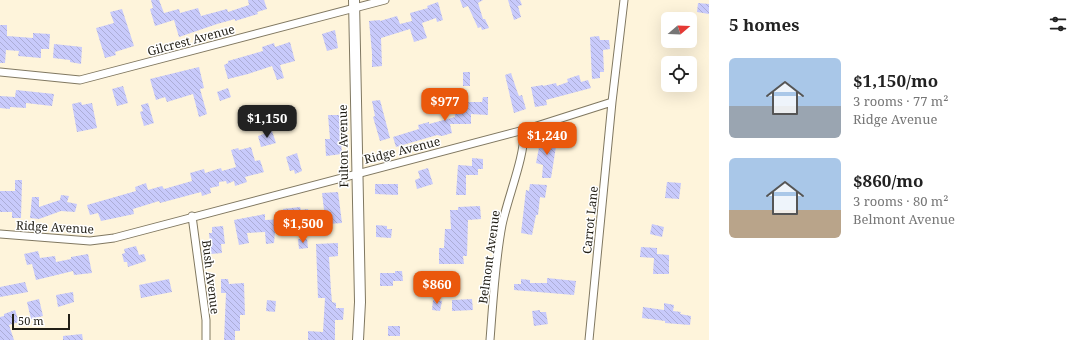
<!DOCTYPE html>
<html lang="en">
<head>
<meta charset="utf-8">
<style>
  :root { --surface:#fff; --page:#f2f2f2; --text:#222; --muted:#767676; --accent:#ea580c }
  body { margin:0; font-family:"Noto Serif",serif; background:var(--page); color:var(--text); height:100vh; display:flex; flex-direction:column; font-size:15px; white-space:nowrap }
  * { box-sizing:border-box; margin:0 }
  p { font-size:13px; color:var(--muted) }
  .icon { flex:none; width:22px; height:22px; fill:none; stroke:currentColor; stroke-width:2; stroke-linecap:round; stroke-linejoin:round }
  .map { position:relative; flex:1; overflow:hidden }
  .drawer { display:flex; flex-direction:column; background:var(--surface); width:380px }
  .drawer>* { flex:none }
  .needle { width:26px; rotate:71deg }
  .fabs { position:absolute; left:661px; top:12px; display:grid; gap:8px }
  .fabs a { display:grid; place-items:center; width:36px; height:36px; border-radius:6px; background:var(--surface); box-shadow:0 4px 16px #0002; font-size:20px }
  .scale { position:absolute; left:12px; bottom:10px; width:58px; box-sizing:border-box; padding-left:4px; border:2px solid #221f16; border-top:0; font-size:11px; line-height:14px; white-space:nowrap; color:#221f16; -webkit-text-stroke:3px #fff; paint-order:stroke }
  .price { position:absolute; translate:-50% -34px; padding:0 9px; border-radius:8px; background:var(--accent); color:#fff; font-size:13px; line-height:26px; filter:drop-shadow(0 1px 2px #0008) }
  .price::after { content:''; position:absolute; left:50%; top:24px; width:12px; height:9px; margin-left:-6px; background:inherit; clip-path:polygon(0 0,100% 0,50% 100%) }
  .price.selected { background:#222; color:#fff }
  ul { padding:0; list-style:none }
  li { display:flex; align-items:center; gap:12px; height:100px; padding:0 20px }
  li span { display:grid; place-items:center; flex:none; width:112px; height:80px; border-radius:6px; color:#555 }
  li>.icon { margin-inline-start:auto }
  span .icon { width:48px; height:48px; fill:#fffc; stroke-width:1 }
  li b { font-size:17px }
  h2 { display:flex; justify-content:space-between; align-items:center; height:48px; padding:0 20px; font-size:17px }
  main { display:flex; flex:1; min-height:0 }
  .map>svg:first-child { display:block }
  .building { fill:url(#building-back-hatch) }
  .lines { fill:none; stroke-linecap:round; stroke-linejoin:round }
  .street-casing { stroke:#807861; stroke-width:9 }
  .secondary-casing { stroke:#807861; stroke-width:12 }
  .street { stroke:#fff; stroke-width:7 }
  .secondary { stroke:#fff; stroke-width:10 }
  .labels { text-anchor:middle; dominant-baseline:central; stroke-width:3; stroke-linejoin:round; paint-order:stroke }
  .street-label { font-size:12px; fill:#221f16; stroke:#fff }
</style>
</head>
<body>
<main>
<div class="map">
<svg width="709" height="340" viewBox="0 0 709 340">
  <defs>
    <pattern id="building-back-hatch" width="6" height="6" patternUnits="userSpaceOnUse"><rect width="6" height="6" fill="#c8cafb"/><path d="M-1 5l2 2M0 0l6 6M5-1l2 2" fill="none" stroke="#acadd6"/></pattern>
  </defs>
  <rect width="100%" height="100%" fill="#fef4db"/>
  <!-- building -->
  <path class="building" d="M151 0H159L164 13 179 9 180 13 198 8 201 16 227 9 228 12 249 5 248 0H264L267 9 257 12 258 14 235 21V19L217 24 179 37 174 20 155 26 150 9 153 8Z
    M460 0H483L478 3 483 19H485L489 28 482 30 481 27 478 28 468 6 463 8Z
    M508 0H520L522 5 518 6 521 17 514 20Z
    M438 2 443 20 437 22 436 18 422 23 427 38 414 42 410 29 381 38 382 66 372 67V53L369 21 380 20V21L397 16 400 24 412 21 410 13 428 8 427 6Z
    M698 3 709 4V14L697 12Z
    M122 9 134 46 115 52 116 55 105 58 96 28 114 23 110 12Z
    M0 25H7V36L33 38V33L50 34 49 49H41V58L18 56 19 51 6 50 5 63H0Z
    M335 30 338 48 327 51 322 34Z
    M599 36 600 40H609L610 49 603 50 604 72H600V78L592 79 590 37Z
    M290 42 295 61 280 65 284 78 277 80 272 66 248 74 228 79 224 65 228 63V61L263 51 262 47 274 43 275 47Z
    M54 44 82 47 81 64 70 62V60L53 58Z
    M199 67 204 88 200 89 207 114 199 117 193 94 167 102 165 97 156 100 150 79Z
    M463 72H470V86H463Z
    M511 73 517 91 519 96 522 95 526 109 514 113 505 75Z
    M579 75 581 82 588 80 591 88 546 100 547 105 535 107 531 87 543 85V86L556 83 557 86 568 82 567 79Z
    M123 86 128 103 117 106 112 89Z
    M228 88 231 97 220 101 217 92Z
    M16 90 54 94 52 106 26 103V108L10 107V109L0 108V96L15 97Z
    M483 97H488V115L471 114V124H450L452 133 442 136 437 135 396 147 393 137 419 129 418 125 429 122V124L455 117 454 98H464V102H482Z
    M380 100 390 138 380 141 373 117 375 116 372 101Z
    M81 102 82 105 92 103 97 128 77 132 72 104Z
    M148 103 154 123 144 126 140 112 143 111 141 105Z
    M328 115H339L342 154 326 156 325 139H330Z
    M272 131 276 143 261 147 258 136Z
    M541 137 557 140 551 178H542L543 165 536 163Z
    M251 147 255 161 260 160 264 172 245 177 247 182 235 186 234 181 227 184 226 181 219 182V186L210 188 211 193 202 196 201 192 160 203 159 201 133 209 134 214 101 221 98 213 90 215 87 205 136 191 135 187 146 183 148 190 162 186 164 189 192 181 190 173 204 169 205 173 221 168 222 171 236 167 231 150 238 148 239 150Z
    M297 153 302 171 295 174 294 170 290 171 286 157Z
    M472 158 483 159V169H478V175H466V195H456L458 165 472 166Z
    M428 168 433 184 417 189 415 180 420 178 418 171Z
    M15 180H22L21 218H12V212H0V191H15Z
    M667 182 681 183 679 199 665 198Z
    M375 184H398V195L375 194Z
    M530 184 547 185 545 198 540 197 538 215H536L532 235 521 233 526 190 529 191Z
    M338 192 342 223 328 224 327 218H325L322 193Z
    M61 195 69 196 67 202 77 204 75 212 61 211 39 219 30 218 32 197H39V207L60 200Z
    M480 206 481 219 468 220 467 256H463L464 264H439V248H444L445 229H451L450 210H458V207Z
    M300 207 301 210 308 209 310 219 303 220V226L296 227V230L275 232 274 243 266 244 265 232 247 233 249 243 239 245 234 220 265 214V220L284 219 283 209Z
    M652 224 664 227 662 237 650 234Z
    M376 225 387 226V229H392L391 238 376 237Z
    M223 226 225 244H221L222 253 211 254 209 233H212V227Z
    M298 239H307L308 248 299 249Z
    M338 243V256L329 257 331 291 332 302 336 303V308H344L343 320H335V340H308V331L323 332 325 298H318L316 244Z
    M136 246 139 255 144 254 146 261 128 267 127 262H124L122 254 125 253 124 249Z
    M641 247 657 248V254L669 255V274H653L654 258 640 257Z
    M38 251 40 258 55 256 56 262 71 259V257L88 254 92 273 74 275 73 271 36 280 32 264 27 265 24 254Z
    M395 271H402L403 281H393V286H380V273H395Z
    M547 278 576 281 574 295 514 290V284H521V279L530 280V283H547Z
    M169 279 172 292 141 298 139 285Z
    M221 279H228L229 284 244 283 245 315H240V331H235V340H224L226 293H221Z
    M25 282 28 292 0 297V287Z
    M73 292 74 302 58 307 56 295Z
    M39 299 43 316 31 319 27 302Z
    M472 299 473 310 452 311V300Z
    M267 300 276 301 275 312 266 311Z
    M433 300 442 301 440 311 432 310Z
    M664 303 674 305 673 311 681 312 680 314 691 316 690 325 665 323V321L642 318 643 307 664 310Z
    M15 310 19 322 9 325 14 340H0V317L4 316V314Z
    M540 310V312H546L548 324 534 326 532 311Z
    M388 326H400V336H388Z
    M82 334 83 340H63V336Z"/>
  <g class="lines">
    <!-- street casing -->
    <g class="street-casing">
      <path id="street" d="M0 72 80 80 385 0
        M192 216 206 320V340
        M0 234 90 241 114 238 524 130 612 102 624 0
        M490 340C493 302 495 262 502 225 508 196 525 157 524 130
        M589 340 612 102"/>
    </g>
    <!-- secondary casing -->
    <g class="secondary-casing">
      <path id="secondary" d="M354 0 360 302 358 340"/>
    </g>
    <!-- street -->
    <use href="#street" class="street"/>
    <!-- secondary -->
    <use href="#secondary" class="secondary"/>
  </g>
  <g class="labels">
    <!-- street labels -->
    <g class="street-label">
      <text transform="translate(191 40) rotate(-15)">Gilcrest Avenue</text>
      <text transform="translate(343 146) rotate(-91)">Fulton Avenue</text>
      <text transform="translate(402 150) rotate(-14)">Ridge Avenue</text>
      <text transform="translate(590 220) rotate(-84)">Carrot Lane</text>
      <text transform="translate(55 227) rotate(3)">Ridge Avenue</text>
      <text transform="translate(489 257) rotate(-82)">Belmont Avenue</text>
      <text transform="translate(211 277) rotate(83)">Bush Avenue</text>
    </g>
  </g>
</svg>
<div class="fabs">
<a><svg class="needle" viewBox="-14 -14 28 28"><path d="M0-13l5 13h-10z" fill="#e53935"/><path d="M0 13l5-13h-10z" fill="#767676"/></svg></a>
<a><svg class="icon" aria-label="locate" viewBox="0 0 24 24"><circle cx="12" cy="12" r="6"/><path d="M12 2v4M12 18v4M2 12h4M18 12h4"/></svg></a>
</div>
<div class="scale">50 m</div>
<b class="price" style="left:445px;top:122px">$977</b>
<b class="price selected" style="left:267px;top:139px">$1,150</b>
<b class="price" style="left:547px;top:156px">$1,240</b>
<b class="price" style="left:303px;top:244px">$1,500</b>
<b class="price" style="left:437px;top:305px">$860</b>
</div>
<section class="drawer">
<h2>5 homes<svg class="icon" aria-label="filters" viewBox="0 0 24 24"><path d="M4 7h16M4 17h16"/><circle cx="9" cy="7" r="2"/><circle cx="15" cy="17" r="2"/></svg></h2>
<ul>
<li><span style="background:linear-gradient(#a9c7e8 60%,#9aa5b1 0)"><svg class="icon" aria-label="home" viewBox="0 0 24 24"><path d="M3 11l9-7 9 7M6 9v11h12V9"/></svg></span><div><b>$1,150/mo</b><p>3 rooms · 77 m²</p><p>Ridge Avenue</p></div></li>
<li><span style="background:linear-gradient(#a9c7e8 65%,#b9a48a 0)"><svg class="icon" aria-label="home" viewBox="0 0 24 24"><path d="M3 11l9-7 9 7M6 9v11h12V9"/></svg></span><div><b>$860/mo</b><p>3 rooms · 80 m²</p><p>Belmont Avenue</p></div></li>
</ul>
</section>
</main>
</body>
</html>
